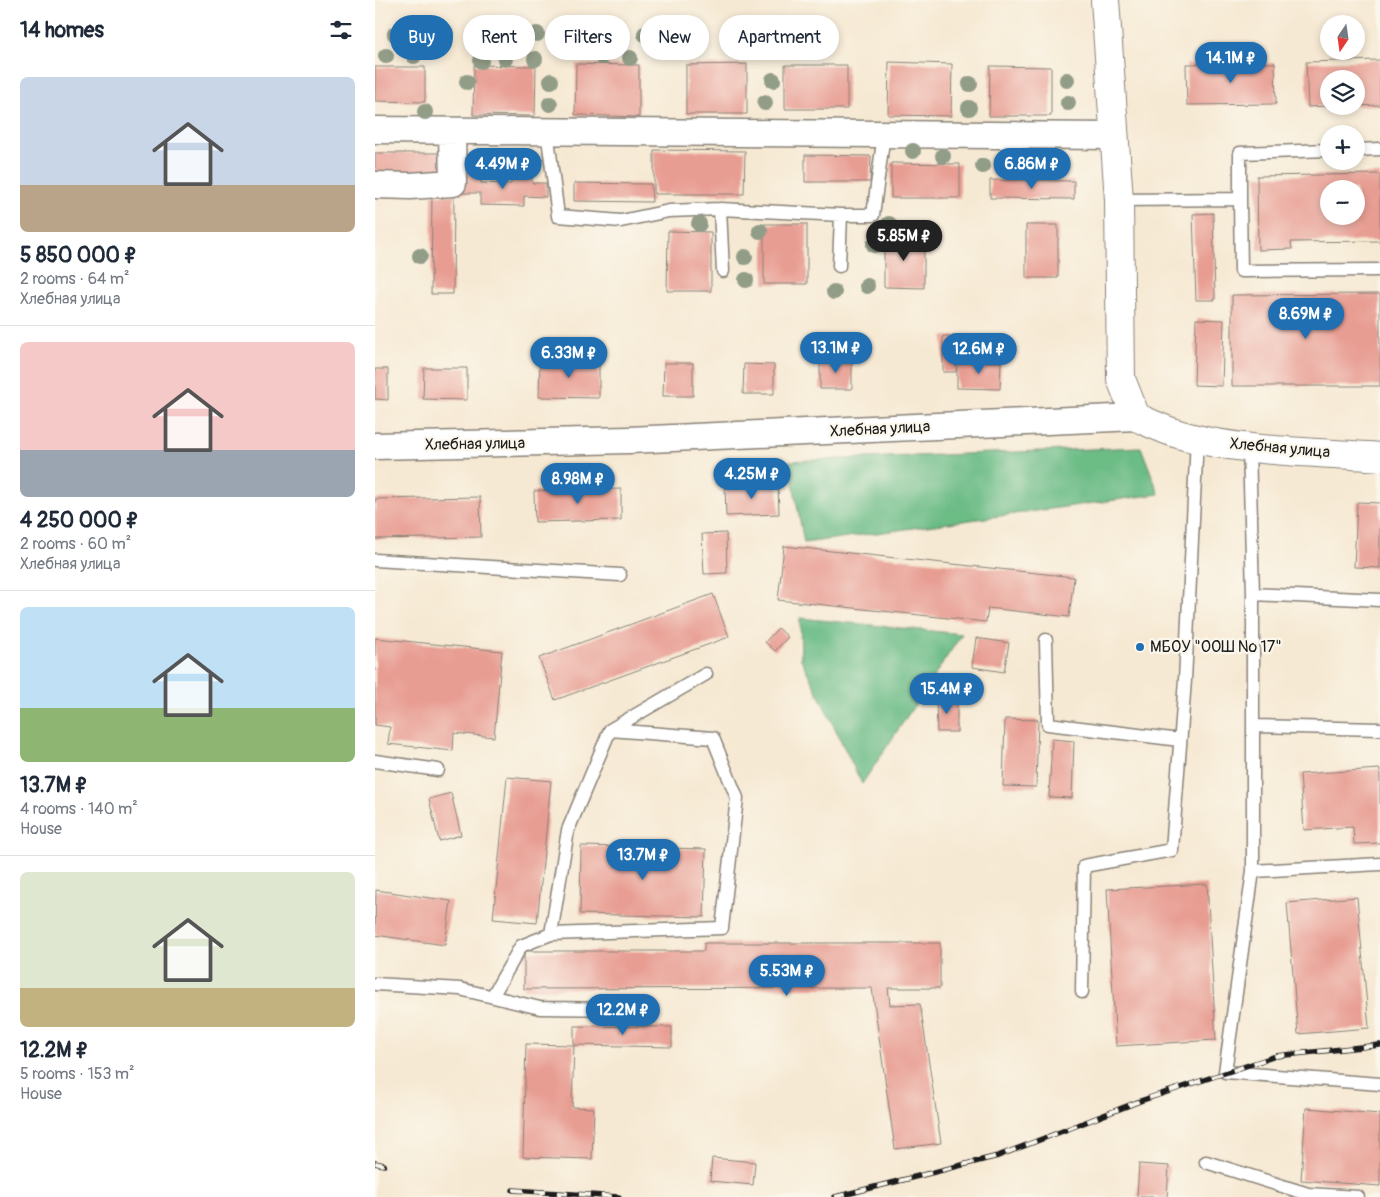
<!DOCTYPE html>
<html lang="en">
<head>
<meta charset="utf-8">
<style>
  :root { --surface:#fff; --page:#f6f6f7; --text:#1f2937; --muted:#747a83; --line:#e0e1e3; --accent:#1f6fb2 }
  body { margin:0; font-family:Pangolin,sans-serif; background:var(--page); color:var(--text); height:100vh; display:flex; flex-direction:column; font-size:19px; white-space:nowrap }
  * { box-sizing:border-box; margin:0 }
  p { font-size:16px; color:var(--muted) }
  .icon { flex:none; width:28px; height:28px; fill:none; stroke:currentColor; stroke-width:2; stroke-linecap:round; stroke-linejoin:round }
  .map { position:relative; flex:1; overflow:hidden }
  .panel { display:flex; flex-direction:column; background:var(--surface); width:375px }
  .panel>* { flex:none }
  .top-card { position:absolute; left:15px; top:15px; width:475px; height:45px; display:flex; gap:10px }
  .needle { width:32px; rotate:193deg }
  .buttons { position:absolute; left:945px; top:15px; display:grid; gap:10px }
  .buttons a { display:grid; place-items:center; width:45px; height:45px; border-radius:50%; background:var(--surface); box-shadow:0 2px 8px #0003; font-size:25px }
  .price { position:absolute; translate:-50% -42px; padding:0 11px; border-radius:18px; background:var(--accent); color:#fff; font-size:16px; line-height:32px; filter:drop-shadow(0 1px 2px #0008) }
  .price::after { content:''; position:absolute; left:50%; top:30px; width:15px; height:11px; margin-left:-8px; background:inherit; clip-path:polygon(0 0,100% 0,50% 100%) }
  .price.selected { background:#222; color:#fff }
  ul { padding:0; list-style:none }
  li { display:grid; align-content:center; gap:10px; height:265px; padding:0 20px }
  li+li { border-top:1px solid var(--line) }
  li span { display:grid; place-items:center; height:155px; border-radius:8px; color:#555 }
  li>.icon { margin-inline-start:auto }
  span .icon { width:90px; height:90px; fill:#fffc; stroke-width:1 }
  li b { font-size:21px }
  h2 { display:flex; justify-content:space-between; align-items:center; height:60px; padding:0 20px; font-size:21px }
  .chip { padding:0 18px; border-radius:22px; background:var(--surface); box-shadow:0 2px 8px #0003; font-size:18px; line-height:45px }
  .chip.selected { background:var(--accent); color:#fff }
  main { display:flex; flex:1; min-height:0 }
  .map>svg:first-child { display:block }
  .forest { fill:#6cbc86; stroke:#446c51 }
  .building { fill:#e89d93; fill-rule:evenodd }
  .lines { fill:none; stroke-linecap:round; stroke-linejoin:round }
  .service-casing { stroke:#898278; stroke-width:15 }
  .minor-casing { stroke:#898278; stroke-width:29 }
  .tertiary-casing { stroke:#898278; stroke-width:30 }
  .service { stroke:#fff; stroke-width:12 }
  .minor { stroke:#fff; stroke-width:26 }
  .tertiary { stroke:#fff; stroke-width:28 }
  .rail-casing { stroke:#1c1c1c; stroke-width:5.5 }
  .rail { stroke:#fbf7ec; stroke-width:4; stroke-dasharray:11; stroke-linecap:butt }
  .tree { fill:#929d88 }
  .poi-dot { fill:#1f6fb2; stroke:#fbf7ec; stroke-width:2 }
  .labels { text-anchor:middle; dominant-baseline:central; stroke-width:4.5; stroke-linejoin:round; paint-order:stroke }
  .street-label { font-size:16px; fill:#1c1c1c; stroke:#fbf7ec }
  .poi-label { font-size:16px; fill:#1c1c1c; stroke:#fbf7ec; text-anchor:start }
</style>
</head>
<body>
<main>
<section class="panel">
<h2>14 homes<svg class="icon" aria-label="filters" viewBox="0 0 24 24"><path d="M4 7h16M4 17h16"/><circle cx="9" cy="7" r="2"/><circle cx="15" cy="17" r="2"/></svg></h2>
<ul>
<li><span style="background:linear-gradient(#c9d6e8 70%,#b9a48a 0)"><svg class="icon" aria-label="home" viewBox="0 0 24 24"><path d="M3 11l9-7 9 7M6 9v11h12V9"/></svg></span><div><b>5 850 000 ₽</b><p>2 rooms · 64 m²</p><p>Хлебная улица</p></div></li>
<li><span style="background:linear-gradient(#f6c9c9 70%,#9aa5b1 0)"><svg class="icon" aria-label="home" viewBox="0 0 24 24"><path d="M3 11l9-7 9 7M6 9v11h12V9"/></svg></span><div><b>4 250 000 ₽</b><p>2 rooms · 60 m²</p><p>Хлебная улица</p></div></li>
<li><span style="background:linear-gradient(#bfe0f5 65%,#8fb573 0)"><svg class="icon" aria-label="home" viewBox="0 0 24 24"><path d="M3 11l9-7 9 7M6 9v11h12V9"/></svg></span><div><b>13.7M ₽</b><p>4 rooms · 140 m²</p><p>House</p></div></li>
<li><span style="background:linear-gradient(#dfe7d0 75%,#c2b280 0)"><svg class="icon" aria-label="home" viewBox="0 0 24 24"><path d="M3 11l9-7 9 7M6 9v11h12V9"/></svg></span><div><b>12.2M ₽</b><p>5 rooms · 153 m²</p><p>House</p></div></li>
</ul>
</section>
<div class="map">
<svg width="1005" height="1197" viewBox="0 0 1005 1197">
  <rect width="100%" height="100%" fill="#fbf7ec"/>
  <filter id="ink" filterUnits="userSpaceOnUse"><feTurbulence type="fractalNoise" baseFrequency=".02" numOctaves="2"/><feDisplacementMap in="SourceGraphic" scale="10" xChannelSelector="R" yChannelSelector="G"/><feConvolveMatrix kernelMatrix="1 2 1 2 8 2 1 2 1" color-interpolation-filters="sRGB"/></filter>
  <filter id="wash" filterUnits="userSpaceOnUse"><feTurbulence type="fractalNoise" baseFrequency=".0096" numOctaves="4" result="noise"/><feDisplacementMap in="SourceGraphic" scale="20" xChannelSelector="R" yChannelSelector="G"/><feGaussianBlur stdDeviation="1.12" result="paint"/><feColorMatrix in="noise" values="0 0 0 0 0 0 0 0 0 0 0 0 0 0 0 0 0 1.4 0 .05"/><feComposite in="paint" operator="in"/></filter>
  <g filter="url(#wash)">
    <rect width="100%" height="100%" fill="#f6e9d3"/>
    <!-- forest -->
    <path class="forest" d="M766 447 784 494 429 543 414 461Z
      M425 618 587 634 487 784 426 659Z"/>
    <g id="blocks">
      <!-- building -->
      <path class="building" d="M1005 60V105L981 106V79H954V106L933 107 931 62Z
        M514 62 577 64 576 116 513 115Z
        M900 63 901 104 812 105 811 64Z
        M201 64 264 65V117L200 115Z
        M372 64V114H311V65Z
        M99 65 161 66 160 116 98 115Z
        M410 65H472V109H410Z
        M615 66 676 67V116H614Z
        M0 67H50V102L0 101Z
        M279 150 370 151 369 194H279Z
        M0 153H68V177L0 176Z
        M430 155 496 156 495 182H430Z
        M516 163 585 164V198H516Z
        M86 173 106 174V183L136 184V175L157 176V183H171V197L149 196V206L105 205V193H86Z
        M1005 174V241L916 242 917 249 883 250 882 176ZM954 189H981V216H954Z
        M615 180 699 181V199L615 198Z
        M199 183 276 184 277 202 199 201Z
        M57 195H79L78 294H56Z
        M838 213 840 300H821L818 214Z
        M389 224H432V284H389Z
        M651 225H683V278H651Z
        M293 231 336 232V291H292Z
        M509 236 549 237V288L509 287Z
        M1005 294V386H857V295Z
        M821 319 849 320 847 386 819 385Z
        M568 336H581V372H568Z
        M445 360H477V389H445Z
        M165 361H224V398L164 397Z
        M582 362H626L625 389 582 388Z
        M289 363H318V396H288Z
        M369 364 399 365V394H368Z
        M49 368H92V400L48 399Z
        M0 369H13V400L0 399Z
        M403 484 404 514 351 516 350 486Z
        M246 489V520L160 522 159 491Z
        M105 497 106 537 0 539V499Z
        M982 502 1005 503V568L979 567Z
        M351 533 352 573 329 574 327 534Z
        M409 546 699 577 694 617 613 608 611 622 403 600Z
        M338 594 354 637 180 700 164 658Z
        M403 628 413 637 400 651 390 642Z
        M0 638 127 651 119 737 79 733 78 751 13 744 15 727 0 725Z
        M601 638 634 643 629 672 597 667Z
        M561 699H582V732H562Z
        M630 719 663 720 661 787 628 786Z
        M677 739 699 741 697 798 674 797Z
        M1005 769V843L979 844 978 827 929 830 925 774Z
        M132 777 176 781 162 923 118 919Z
        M76 793 86 835 64 841 54 799Z
        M206 846 331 849 329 917 205 914Z
        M832 884 841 1040 741 1046 732 889Z
        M1 890 76 901 70 945 0 935Z
        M982 897 994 1028 923 1034 912 903Z
        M329 943H565V988H513L515 1005 545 1004 566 1143 520 1149 497 988 149 989V951H329Z
        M199 1026 297 1027V1047L199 1045Z
        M151 1044 199 1045 197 1107 219 1108 217 1159 148 1157Z
        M931 1108 1005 1114V1186L926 1180Z
        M337 1158 380 1162 378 1185 335 1181Z
        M764 1164 794 1166 792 1197H762Z"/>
    </g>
  </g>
  <g filter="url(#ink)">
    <use href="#blocks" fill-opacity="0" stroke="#898278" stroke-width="1"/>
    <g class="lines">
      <!-- service casing -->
      <g class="service-casing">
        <path id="service" d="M172 130 183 216 246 221 294 211 345 209 466 215H498L509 134
          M981 150 1005 149
          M865 199V153L954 150
          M744 200 865 199 866 271 1005 270
          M345 209 348 271
          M464 266 466 215
          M874 447 878 594V871L850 1072 1005 1084
          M0 560 245 575
          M878 594 1005 600
          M671 640 673 724 805 740
          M879 726 1005 729
          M0 761 63 770
          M878 871 1005 864
          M176 934 193 830 235 730 331 674
          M0 984 85 989 165 1008 252 1009
          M707 992 709 866 797 850 810 680 822 439
          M118 995 146 946 176 934 347 928 362 798 338 738 235 730
          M831 1162 933 1194 983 1197"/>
      </g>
      <!-- minor casing -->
      <g class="minor-casing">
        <path id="minor" d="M0 130 739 136
          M0 185 35 186 78 183 77 131
          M0 446 254 440 761 417"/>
      </g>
      <!-- tertiary casing -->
      <g class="tertiary-casing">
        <path id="tertiary" d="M730 0 744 200 746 379 761 417C773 422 785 428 797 432 855 452 942 452 1005 457"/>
      </g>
      <!-- service -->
      <use href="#service" class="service"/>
      <!-- minor -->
      <use href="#minor" class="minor"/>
      <!-- tertiary -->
      <use href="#tertiary" class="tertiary"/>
      <!-- rail casing -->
      <g class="rail-casing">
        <path id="rail" d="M0 1163 9 1165
          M138 1190 244 1197
          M460 1197 623 1156 765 1101 901 1056 1005 1045"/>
      </g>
      <!-- rail -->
      <use href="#rail" class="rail"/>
    </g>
    <!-- trees -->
    <g class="tree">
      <circle cx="71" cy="33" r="8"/>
      <circle cx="106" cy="33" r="8"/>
      <circle cx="134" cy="33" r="8"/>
      <circle cx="20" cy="34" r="8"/>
      <circle cx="162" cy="34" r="8"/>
      <circle cx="213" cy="34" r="8"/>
      <circle cx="270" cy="34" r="8"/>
      <circle cx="247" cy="38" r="8"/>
      <circle cx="11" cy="56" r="8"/>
      <circle cx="39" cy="56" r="8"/>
      <circle cx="227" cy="57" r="8"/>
      <circle cx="255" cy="58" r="8"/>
      <circle cx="130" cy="59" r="8"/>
      <circle cx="160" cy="59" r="8"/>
      <circle cx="106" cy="61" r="8"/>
      <circle cx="398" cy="80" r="8"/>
      <circle cx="692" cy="80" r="8"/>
      <circle cx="176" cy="81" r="8"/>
      <circle cx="92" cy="82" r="8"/>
      <circle cx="595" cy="84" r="8"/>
      <circle cx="390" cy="103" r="8"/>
      <circle cx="693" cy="103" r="8"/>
      <circle cx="175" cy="104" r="8"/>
      <circle cx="594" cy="108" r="8"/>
      <circle cx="50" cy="112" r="8"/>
      <circle cx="538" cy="151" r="8"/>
      <circle cx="568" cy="156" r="8"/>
      <circle cx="608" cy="166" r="8"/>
      <circle cx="324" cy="224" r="8"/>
      <circle cx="514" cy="224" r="8"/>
      <circle cx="385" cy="231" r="8"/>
      <circle cx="499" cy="245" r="8"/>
      <circle cx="45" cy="256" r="8"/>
      <circle cx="370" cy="257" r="8"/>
      <circle cx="371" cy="280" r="8"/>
      <circle cx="492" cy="286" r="8"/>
      <circle cx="459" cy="292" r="8"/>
    </g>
  </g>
  <!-- markers -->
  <circle class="poi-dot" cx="765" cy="647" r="5"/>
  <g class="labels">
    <!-- street labels -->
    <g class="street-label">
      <text transform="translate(505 429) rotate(-3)">Хлебная улица</text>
      <text transform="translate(100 444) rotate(-1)">Хлебная улица</text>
      <text transform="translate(905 448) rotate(5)">Хлебная улица</text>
    </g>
    <!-- poi labels -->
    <g class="poi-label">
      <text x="775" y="647">МБОУ "ООШ № 17"</text>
    </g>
  </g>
</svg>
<div class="buttons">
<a><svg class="needle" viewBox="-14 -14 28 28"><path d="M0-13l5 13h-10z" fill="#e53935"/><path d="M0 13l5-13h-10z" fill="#747a83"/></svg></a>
<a><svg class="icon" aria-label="layers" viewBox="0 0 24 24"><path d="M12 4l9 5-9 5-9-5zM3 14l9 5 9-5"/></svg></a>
<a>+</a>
<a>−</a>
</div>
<b class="price" style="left:856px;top:84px">14.1M ₽</b>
<b class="price" style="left:128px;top:190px">4.49M ₽</b>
<b class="price" style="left:657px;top:190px">6.86M ₽</b>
<b class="price selected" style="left:529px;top:262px">5.85M ₽</b>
<b class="price" style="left:931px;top:340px">8.69M ₽</b>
<b class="price" style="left:461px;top:374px">13.1M ₽</b>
<b class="price" style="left:604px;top:375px">12.6M ₽</b>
<b class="price" style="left:194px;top:379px">6.33M ₽</b>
<b class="price" style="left:377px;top:500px">4.25M ₽</b>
<b class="price" style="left:203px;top:505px">8.98M ₽</b>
<b class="price" style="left:572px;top:715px">15.4M ₽</b>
<b class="price" style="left:268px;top:881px">13.7M ₽</b>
<b class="price" style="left:412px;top:997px">5.53M ₽</b>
<b class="price" style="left:248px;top:1036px">12.2M ₽</b>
<div class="top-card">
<a class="chip selected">Buy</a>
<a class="chip">Rent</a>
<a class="chip">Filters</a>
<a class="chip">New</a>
<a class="chip">Apartment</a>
</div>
</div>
</main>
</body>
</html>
